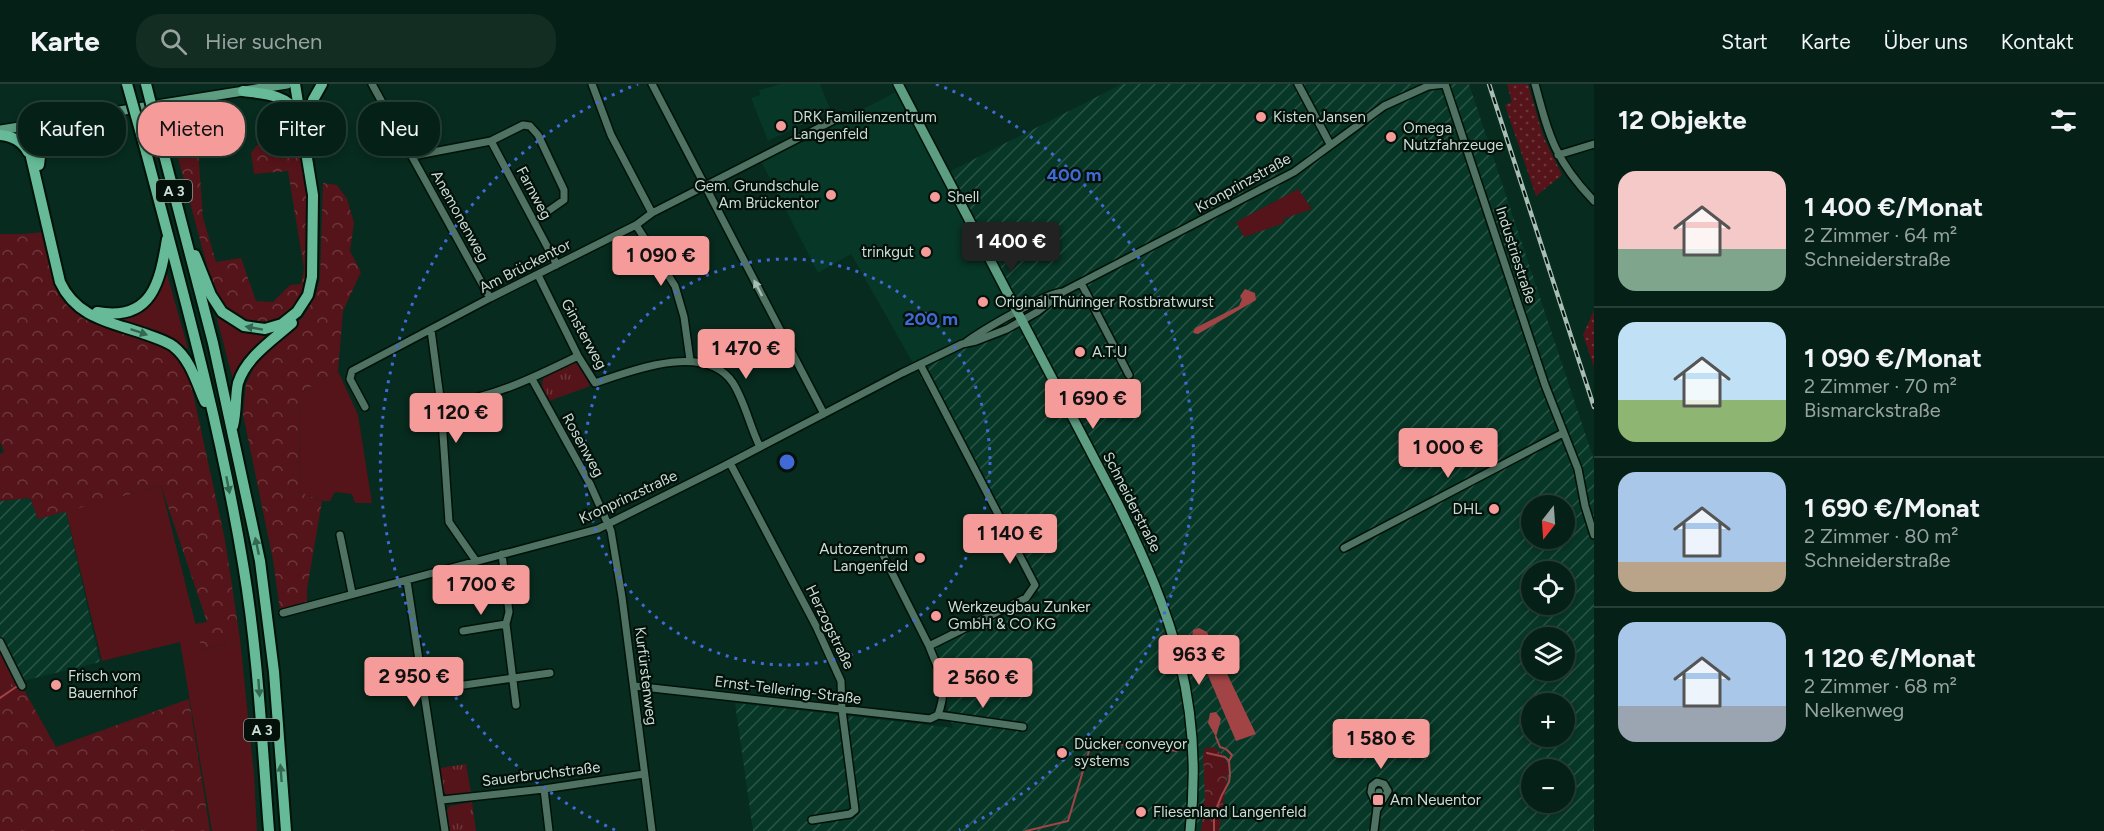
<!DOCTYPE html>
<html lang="de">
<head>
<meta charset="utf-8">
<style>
  :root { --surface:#052016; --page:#132d23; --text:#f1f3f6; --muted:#97a3a1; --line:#263e35; --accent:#f59b99 }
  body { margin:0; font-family:Figtree,sans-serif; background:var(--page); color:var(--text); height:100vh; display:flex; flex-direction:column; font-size:22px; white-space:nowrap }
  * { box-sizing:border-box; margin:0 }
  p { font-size:20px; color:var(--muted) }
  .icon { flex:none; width:33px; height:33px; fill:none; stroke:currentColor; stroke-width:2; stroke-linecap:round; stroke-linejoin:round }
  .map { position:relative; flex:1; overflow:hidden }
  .side { display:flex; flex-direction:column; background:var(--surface); width:510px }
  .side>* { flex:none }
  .banner { position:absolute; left:18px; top:18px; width:570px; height:54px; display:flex; gap:12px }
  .needle { width:39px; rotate:197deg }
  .buttons { position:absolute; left:1521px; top:411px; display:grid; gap:12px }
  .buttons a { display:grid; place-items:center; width:54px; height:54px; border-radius:50%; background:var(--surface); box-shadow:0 3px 9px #0003,0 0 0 2px var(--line); font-size:30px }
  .price { position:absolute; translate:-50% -51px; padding:0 14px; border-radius:6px; background:var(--accent); color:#111; font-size:20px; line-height:39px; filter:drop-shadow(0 2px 3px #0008) }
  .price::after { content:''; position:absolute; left:50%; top:36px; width:18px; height:14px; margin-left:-9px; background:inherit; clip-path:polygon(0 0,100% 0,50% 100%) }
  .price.active { background:#222; color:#fff }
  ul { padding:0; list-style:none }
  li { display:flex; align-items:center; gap:18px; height:150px; padding:0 24px }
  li+li { border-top:2px solid var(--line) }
  li span { display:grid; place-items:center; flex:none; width:168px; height:120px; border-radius:18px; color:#555 }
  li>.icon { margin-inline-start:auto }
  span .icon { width:72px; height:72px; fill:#fffc; stroke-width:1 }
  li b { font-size:26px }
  h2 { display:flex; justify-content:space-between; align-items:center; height:72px; padding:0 24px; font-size:26px }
  .tag { padding:0 21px; border-radius:24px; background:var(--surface); box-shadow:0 3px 9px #0003,0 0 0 2px var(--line); font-size:21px; line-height:54px }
  .tag.active { background:var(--accent); color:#111 }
  header { display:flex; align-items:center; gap:36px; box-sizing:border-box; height:84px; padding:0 30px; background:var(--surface); border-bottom:2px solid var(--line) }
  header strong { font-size:28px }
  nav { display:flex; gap:33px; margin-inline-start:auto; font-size:21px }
  .search { width:420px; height:54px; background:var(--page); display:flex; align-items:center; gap:15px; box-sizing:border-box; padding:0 21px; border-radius:24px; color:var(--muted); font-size:22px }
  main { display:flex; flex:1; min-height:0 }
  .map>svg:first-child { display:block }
  .built { fill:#073726 }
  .industrial { fill:url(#industrial-furrows); fill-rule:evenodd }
  .grass { fill:#551419 }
  .forest { fill:url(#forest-crowns) }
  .park { fill:url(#park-tufts) }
  .garden { fill:url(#garden-dots) }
  .water { fill:#a24446 }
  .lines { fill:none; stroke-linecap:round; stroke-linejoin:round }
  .stream { stroke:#a24446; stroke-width:2 }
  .minor-casing { stroke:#001209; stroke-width:10 }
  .major-casing { stroke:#001209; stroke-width:12 }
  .highway-casing { stroke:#001209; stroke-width:14 }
  .minor { stroke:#4f7262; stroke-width:7 }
  .major { stroke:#5d9d82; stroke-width:9 }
  .highway { stroke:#66ba97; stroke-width:10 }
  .rail-casing { stroke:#a8beb5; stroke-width:4.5 }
  .rail { stroke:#04110b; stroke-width:2; stroke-dasharray:7; stroke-linecap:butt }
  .highway-bridge-casing { stroke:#001209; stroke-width:14; stroke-linecap:butt }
  .highway-bridge { stroke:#66ba97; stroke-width:10 }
  .oneway { fill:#a5bdb2 }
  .oneway2 { fill:#356651 }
  .ring { fill:none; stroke:#406bd7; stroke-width:3; stroke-dasharray:3 6 }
  .poi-dot { fill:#f59b99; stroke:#04110b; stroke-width:2 }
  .labels { text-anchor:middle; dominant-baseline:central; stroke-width:4.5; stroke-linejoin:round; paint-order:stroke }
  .shield { fill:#04110b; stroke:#8fa098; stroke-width:1.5 }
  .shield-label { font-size:14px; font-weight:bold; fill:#caddd4 }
  .poi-label { font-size:15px; fill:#caddd4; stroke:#04110b; text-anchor:start }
  .street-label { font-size:15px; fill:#caddd4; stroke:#04110b }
  .centre { fill:#406bd7; stroke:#04110b; stroke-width:3 }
  .ring-label { font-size:18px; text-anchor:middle; font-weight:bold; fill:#406bd7; stroke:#04110b; stroke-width:4.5; stroke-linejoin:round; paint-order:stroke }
</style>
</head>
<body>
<header>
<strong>Karte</strong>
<div class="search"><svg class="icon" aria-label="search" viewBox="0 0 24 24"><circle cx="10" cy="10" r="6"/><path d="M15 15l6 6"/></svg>Hier suchen</div>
<nav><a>Start</a><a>Karte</a><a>Über uns</a><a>Kontakt</a></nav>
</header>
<main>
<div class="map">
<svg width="1594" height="747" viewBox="0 0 1594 747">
  <defs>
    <pattern id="industrial-furrows" width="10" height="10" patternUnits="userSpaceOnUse" patternTransform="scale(1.5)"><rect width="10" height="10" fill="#073726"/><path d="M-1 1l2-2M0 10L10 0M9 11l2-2" fill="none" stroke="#2a5445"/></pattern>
    <pattern id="forest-crowns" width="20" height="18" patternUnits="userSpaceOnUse" patternTransform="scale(1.5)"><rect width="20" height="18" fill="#551419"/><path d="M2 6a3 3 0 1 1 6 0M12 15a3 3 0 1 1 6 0" fill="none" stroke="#6c363a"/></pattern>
    <pattern id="park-tufts" width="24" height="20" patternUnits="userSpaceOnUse" patternTransform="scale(1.5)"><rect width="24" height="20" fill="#551419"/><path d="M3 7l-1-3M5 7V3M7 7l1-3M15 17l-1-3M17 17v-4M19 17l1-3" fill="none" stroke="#6c363a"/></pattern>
    <pattern id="garden-dots" width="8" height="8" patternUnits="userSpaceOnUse" patternTransform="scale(1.5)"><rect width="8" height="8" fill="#551419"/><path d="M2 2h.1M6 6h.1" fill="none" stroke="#6c363a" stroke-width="1.8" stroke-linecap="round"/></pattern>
  </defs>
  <rect width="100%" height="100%" fill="#072b1e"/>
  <!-- built -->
  <path class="built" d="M780 0H820L831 27 768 57 751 14 760 11 759 6Z
    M896 8 1016 233 914 281 851 170 818 189 761 77Z"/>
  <!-- industrial -->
  <path class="industrial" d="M1122 0H1469L1594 376V747H753L735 619 953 644 931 563 1040 511 914 281 1016 233 941 92ZM1532 422H1564V454H1532ZM1532 488H1564V520H1532ZM1532 554H1564V586H1532ZM1532 620H1564V652H1532ZM1532 686H1564V718H1532Z
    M30 414 38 435 66 427 100 578 19 598 0 555V417Z"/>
  <!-- grass -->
  <path class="grass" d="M1298 105 1312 125 1283 135 1284 139 1244 153 1236 138Z
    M166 186 188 265 114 236C145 230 157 216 166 186Z
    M215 227C233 244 251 251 275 248L234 300Z
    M338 287 358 331 372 419H355L352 410 335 408 330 417H322L299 408 300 309Z
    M161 402 202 566 240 555 254 690 257 747H212L180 558 102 577 66 427Z
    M0 555 18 595 0 608Z"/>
  <!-- forest -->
  <path class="forest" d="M195 24 203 134 216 178 241 174 256 217 273 218 290 201 301 200 304 185 288 87 254 90 251 69 273 41 294 29 298 38 308 110 307 193 304 210 293 226 278 237 264 241 244 237 224 224 214 208 166 29Z
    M323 99 337 101 347 115 354 139 350 167 361 188 343 227 338 287 300 309 299 408 322 417 307 505V518L280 526 273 476 243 330 246 300 256 279 303 233 315 213 320 195Z
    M44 148 63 210 81 233 167 264 188 286 225 456 240 555 202 566 195 540 207 538 161 402 38 435 30 414 0 417V370L4 368 0 358V150H24Z
    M18 595 56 663 189 615 210 747H0V608Z
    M1214 663 1223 672 1229 682 1219 747H1201L1205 713 1203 672 1205 664Z"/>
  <!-- park -->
  <path class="park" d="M573 279 579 280 590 302 549 317C545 309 539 303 544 294Z
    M466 680 471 709 446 711 444 707 440 684Z
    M472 718 476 747H449C448 739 443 727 450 722Z"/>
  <!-- garden -->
  <path class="garden" d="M1507 0H1528L1543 52 1562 91 1536 112 1505 21 1512 18Z
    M1594 226V283L1583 251Z"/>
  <!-- water -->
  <path class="water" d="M1245 205 1255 209 1256 216 1198 250 1193 249 1195 244 1239 222 1242 215 1240 212Z
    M1199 544 1207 548 1256 650 1236 657 1192 554 1193 546Z
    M1216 628 1221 635 1216 653 1208 639 1210 629Z"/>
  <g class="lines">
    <!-- stream -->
    <path class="stream" d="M0 614 16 603
      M1216 653 1220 663 1226 665 1232 671 1229 677
      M1207 669 1225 673 1229 677 1230 691 1229 698 1222 711 1214 730V747
      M1026 747 1068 737 1092 657 1177 667"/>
    <!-- minor casing -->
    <g class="minor-casing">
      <path id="minor" d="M372 0 490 214
        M592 0 611 51 652 129
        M652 0 824 330
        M1298 0 1330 60
        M1445 0 1545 301 1578 385 1585 422 1594 451
        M1535 0C1549 52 1555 77 1594 117
        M491 57 523 41 530 42 538 51 564 106V116L534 137
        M1558 71 1594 60
        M412 72 491 57 557 181
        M636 141 675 202 684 233 690 276
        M538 191 578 272 595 299C633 286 706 258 733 299 745 318 750 343 760 363
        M1081 199 1129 291
        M431 246 441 321 449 438 476 477
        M965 259C981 247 1045 209 1063 208
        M532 295 590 400 611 447 622 513 652 747
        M441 321C494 313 531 295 578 272
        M365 323 350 295 352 287 490 214 636 141 652 129 842 32
        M730 379 816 542 841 597 842 626 855 726 850 730 812 736
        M340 451 352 509
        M879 463 929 562 1026 514 1035 501 920 280
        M1344 464 1563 349
        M502 470 509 528 506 540 516 621
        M407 497 445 747
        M283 529 598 445 720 384 902 289 962 260 976 257 1007 245 1037 228 1063 208 1294 88 1384 22 1428 2 1445 0
        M463 547 506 540
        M0 558 22 602
        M464 601 550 589
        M634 602 930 635 938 631C949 600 940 591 929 562
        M938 631 1023 643
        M1377 698 1384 700 1388 707 1378 724 1371 708 1372 702Z
        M544 705 549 747
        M442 716 544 705 644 690
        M1374 747 1379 708"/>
    </g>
    <!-- major casing -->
    <g class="major-casing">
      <path id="major" d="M898 0 1118 420C1173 532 1204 620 1190 747
        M0 46 287 0"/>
    </g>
    <!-- highway casing -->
    <g class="highway-casing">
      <path id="highway" d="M243 7C265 10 285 10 298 29
        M28 42 27 53 31 73 60 198C77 235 112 238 148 251 156 254 166 257 173 262 191 276 196 298 205 318
        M309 45 313 16 322 0
        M0 51C13 52 22 57 28 68
        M162 63 213 259 260 477 274 588 286 747
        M146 68C182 204 220 340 243 480 258 568 262 658 269 747
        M39 81 41 64 57 38
        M195 171 211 211 222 228 244 242 265 245 282 240 297 228 308 211 312 193 313 111 295 0
        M97 228C152 238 160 198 167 155
        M233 342C237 326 235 312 238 299 246 273 273 256 292 239"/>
    </g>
    <!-- minor -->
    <use href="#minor" class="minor"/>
    <!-- major -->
    <use href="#major" class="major"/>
    <!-- highway -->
    <use href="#highway" class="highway"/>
    <!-- rail casing -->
    <g class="rail-casing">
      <path id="rail" d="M1489 0 1594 323"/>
    </g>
    <!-- rail -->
    <use href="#rail" class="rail"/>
    <!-- highway-bridge casing -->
    <g class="highway-bridge-casing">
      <path id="highway-bridge" d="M127 0 146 68
        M146 0 162 63"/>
    </g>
    <!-- highway-bridge -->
    <use href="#highway-bridge" class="highway-bridge"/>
  </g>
  <!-- one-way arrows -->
  <defs><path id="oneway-solid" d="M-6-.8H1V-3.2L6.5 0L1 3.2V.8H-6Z" transform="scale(1.5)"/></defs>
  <use class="oneway" href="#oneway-solid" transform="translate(758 204) rotate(-117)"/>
  <g class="oneway2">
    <use href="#oneway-solid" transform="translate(254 244) rotate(-170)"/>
    <use href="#oneway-solid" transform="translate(139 248) rotate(19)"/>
    <use href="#oneway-solid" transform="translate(228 401) rotate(79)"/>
    <use href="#oneway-solid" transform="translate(257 462) rotate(-102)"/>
    <use href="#oneway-solid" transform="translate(259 604) rotate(86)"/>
    <use href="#oneway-solid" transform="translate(281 689) rotate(-94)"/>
  </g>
  <!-- distance rings -->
  <g class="ring">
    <circle cx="787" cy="378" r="203"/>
    <path d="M615 746A406 406 0 0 1 638 0M936 0A406 406 0 0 1 959 746"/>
  </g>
  <!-- markers -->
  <g class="poi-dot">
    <circle cx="1261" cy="33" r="6"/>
    <circle cx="781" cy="42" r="6"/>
    <circle cx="1391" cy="53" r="6"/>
    <circle cx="831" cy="111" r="6"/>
    <circle cx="935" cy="113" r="6"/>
    <circle cx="926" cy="168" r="6"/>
    <circle cx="983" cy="218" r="6"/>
    <circle cx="1080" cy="268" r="6"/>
    <circle cx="1494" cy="425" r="6"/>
    <circle cx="920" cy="474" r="6"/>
    <circle cx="936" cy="532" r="6"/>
    <circle cx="56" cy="601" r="6"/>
    <circle cx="1062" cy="669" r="6"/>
    <rect x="1372" y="710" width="12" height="12" rx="3"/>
    <circle cx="1141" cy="728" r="6"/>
  </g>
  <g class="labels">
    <!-- shield labels -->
    <g class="shield">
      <rect x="156" y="96" width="36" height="22" rx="4.5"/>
      <rect x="244" y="635" width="36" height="22" rx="4.5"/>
    </g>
    <g class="shield-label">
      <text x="174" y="107">A 3</text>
      <text x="262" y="646">A 3</text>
    </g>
    <!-- poi labels -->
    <g class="poi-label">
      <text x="793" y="33">DRK Familienzentrum<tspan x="793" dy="17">Langenfeld</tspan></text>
      <text x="1273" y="33">Kisten Jansen</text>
      <text x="1403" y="44">Omega<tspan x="1403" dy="17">Nutzfahrzeuge</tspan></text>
      <text x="819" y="102" text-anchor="end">Gem. Grundschule<tspan x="819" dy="17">Am Brückentor</tspan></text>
      <text x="947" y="113">Shell</text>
      <text x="914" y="168" text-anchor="end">trinkgut</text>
      <text x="995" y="218">Original Thüringer Rostbratwurst</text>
      <text x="1092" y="268">A.T.U</text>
      <text x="1482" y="425" text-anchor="end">DHL</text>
      <text x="908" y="465" text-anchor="end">Autozentrum<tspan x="908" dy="17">Langenfeld</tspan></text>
      <text x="948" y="523">Werkzeugbau Zunker<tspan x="948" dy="17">GmbH &amp; CO KG</tspan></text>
      <text x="68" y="592">Frisch vom<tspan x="68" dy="17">Bauernhof</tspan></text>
      <text x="1074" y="660">Dücker conveyor<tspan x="1074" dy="17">systems</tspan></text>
      <text x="1390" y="716">Am Neuentor</text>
      <text x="1153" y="728">Fliesenland Langenfeld</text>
    </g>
    <!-- street labels -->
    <g class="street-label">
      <text transform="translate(1243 99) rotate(-29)">Kronprinzstraße</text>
      <text transform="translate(534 109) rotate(62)">Farnweg</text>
      <text transform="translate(460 132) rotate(61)">Anemonenweg</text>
      <text transform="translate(1516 171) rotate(72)">Industriestraße</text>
      <text transform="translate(525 182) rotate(-27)">Am Brückentor</text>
      <text transform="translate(584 250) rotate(61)">Ginsterweg</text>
      <text transform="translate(583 361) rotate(61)">Rosenweg</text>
      <text transform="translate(628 413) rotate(-25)">Kronprinzstraße</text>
      <text transform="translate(1132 418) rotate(63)">Schneiderstraße</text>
      <text transform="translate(830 543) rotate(64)">Herzogstraße</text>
      <text transform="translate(646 592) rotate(83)">Kurfürstenweg</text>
      <text transform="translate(788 606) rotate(7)">Ernst-Tellering-Straße</text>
      <text transform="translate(541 690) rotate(-7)">Sauerbruchstraße</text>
    </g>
  </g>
  <circle cx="787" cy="378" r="9" class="centre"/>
  <g class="ring-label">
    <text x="1074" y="97">400 m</text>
    <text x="931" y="241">200 m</text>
  </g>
</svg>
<div class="buttons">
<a><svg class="needle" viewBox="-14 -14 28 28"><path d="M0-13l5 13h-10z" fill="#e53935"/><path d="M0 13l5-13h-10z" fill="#97a3a1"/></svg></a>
<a><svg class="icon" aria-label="locate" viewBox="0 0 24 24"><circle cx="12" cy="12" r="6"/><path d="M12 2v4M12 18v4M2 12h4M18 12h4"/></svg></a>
<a><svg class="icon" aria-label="layers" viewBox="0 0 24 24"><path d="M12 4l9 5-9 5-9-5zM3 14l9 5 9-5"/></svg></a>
<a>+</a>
<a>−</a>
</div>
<b class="price active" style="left:1011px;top:189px">1 400 €</b>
<b class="price" style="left:661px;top:203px">1 090 €</b>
<b class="price" style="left:746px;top:296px">1 470 €</b>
<b class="price" style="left:1093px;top:346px">1 690 €</b>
<b class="price" style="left:456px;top:360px">1 120 €</b>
<b class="price" style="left:1448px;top:395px">1 000 €</b>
<b class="price" style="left:1010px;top:481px">1 140 €</b>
<b class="price" style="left:481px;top:532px">1 700 €</b>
<b class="price" style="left:1199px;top:602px">963 €</b>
<b class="price" style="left:414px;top:624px">2 950 €</b>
<b class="price" style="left:983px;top:625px">2 560 €</b>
<b class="price" style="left:1381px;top:686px">1 580 €</b>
<div class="banner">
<a class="tag">Kaufen</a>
<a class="tag active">Mieten</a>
<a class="tag">Filter</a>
<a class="tag">Neu</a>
</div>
</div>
<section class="side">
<h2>12 Objekte<svg class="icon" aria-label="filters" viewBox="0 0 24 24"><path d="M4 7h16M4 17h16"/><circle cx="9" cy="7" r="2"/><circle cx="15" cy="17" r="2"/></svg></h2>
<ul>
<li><span style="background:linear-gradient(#f6c9c9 65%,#7fa58c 0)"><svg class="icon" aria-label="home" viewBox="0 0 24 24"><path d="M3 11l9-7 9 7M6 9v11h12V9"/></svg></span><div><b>1 400 €/Monat</b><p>2 Zimmer · 64 m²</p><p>Schneiderstraße</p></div></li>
<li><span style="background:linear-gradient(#bfe0f5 65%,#8fb573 0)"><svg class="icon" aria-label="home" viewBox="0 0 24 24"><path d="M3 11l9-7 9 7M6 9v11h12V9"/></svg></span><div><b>1 090 €/Monat</b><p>2 Zimmer · 70 m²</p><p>Bismarckstraße</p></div></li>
<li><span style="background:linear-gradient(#a9c7e8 75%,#b9a48a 0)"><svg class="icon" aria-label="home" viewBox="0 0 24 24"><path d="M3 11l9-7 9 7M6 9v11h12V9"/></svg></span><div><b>1 690 €/Monat</b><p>2 Zimmer · 80 m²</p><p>Schneiderstraße</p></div></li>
<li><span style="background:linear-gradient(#a9c7e8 70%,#9aa5b1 0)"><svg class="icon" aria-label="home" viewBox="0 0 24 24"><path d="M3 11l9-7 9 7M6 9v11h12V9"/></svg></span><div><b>1 120 €/Monat</b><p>2 Zimmer · 68 m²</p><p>Nelkenweg</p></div></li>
</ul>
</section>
</main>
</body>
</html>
